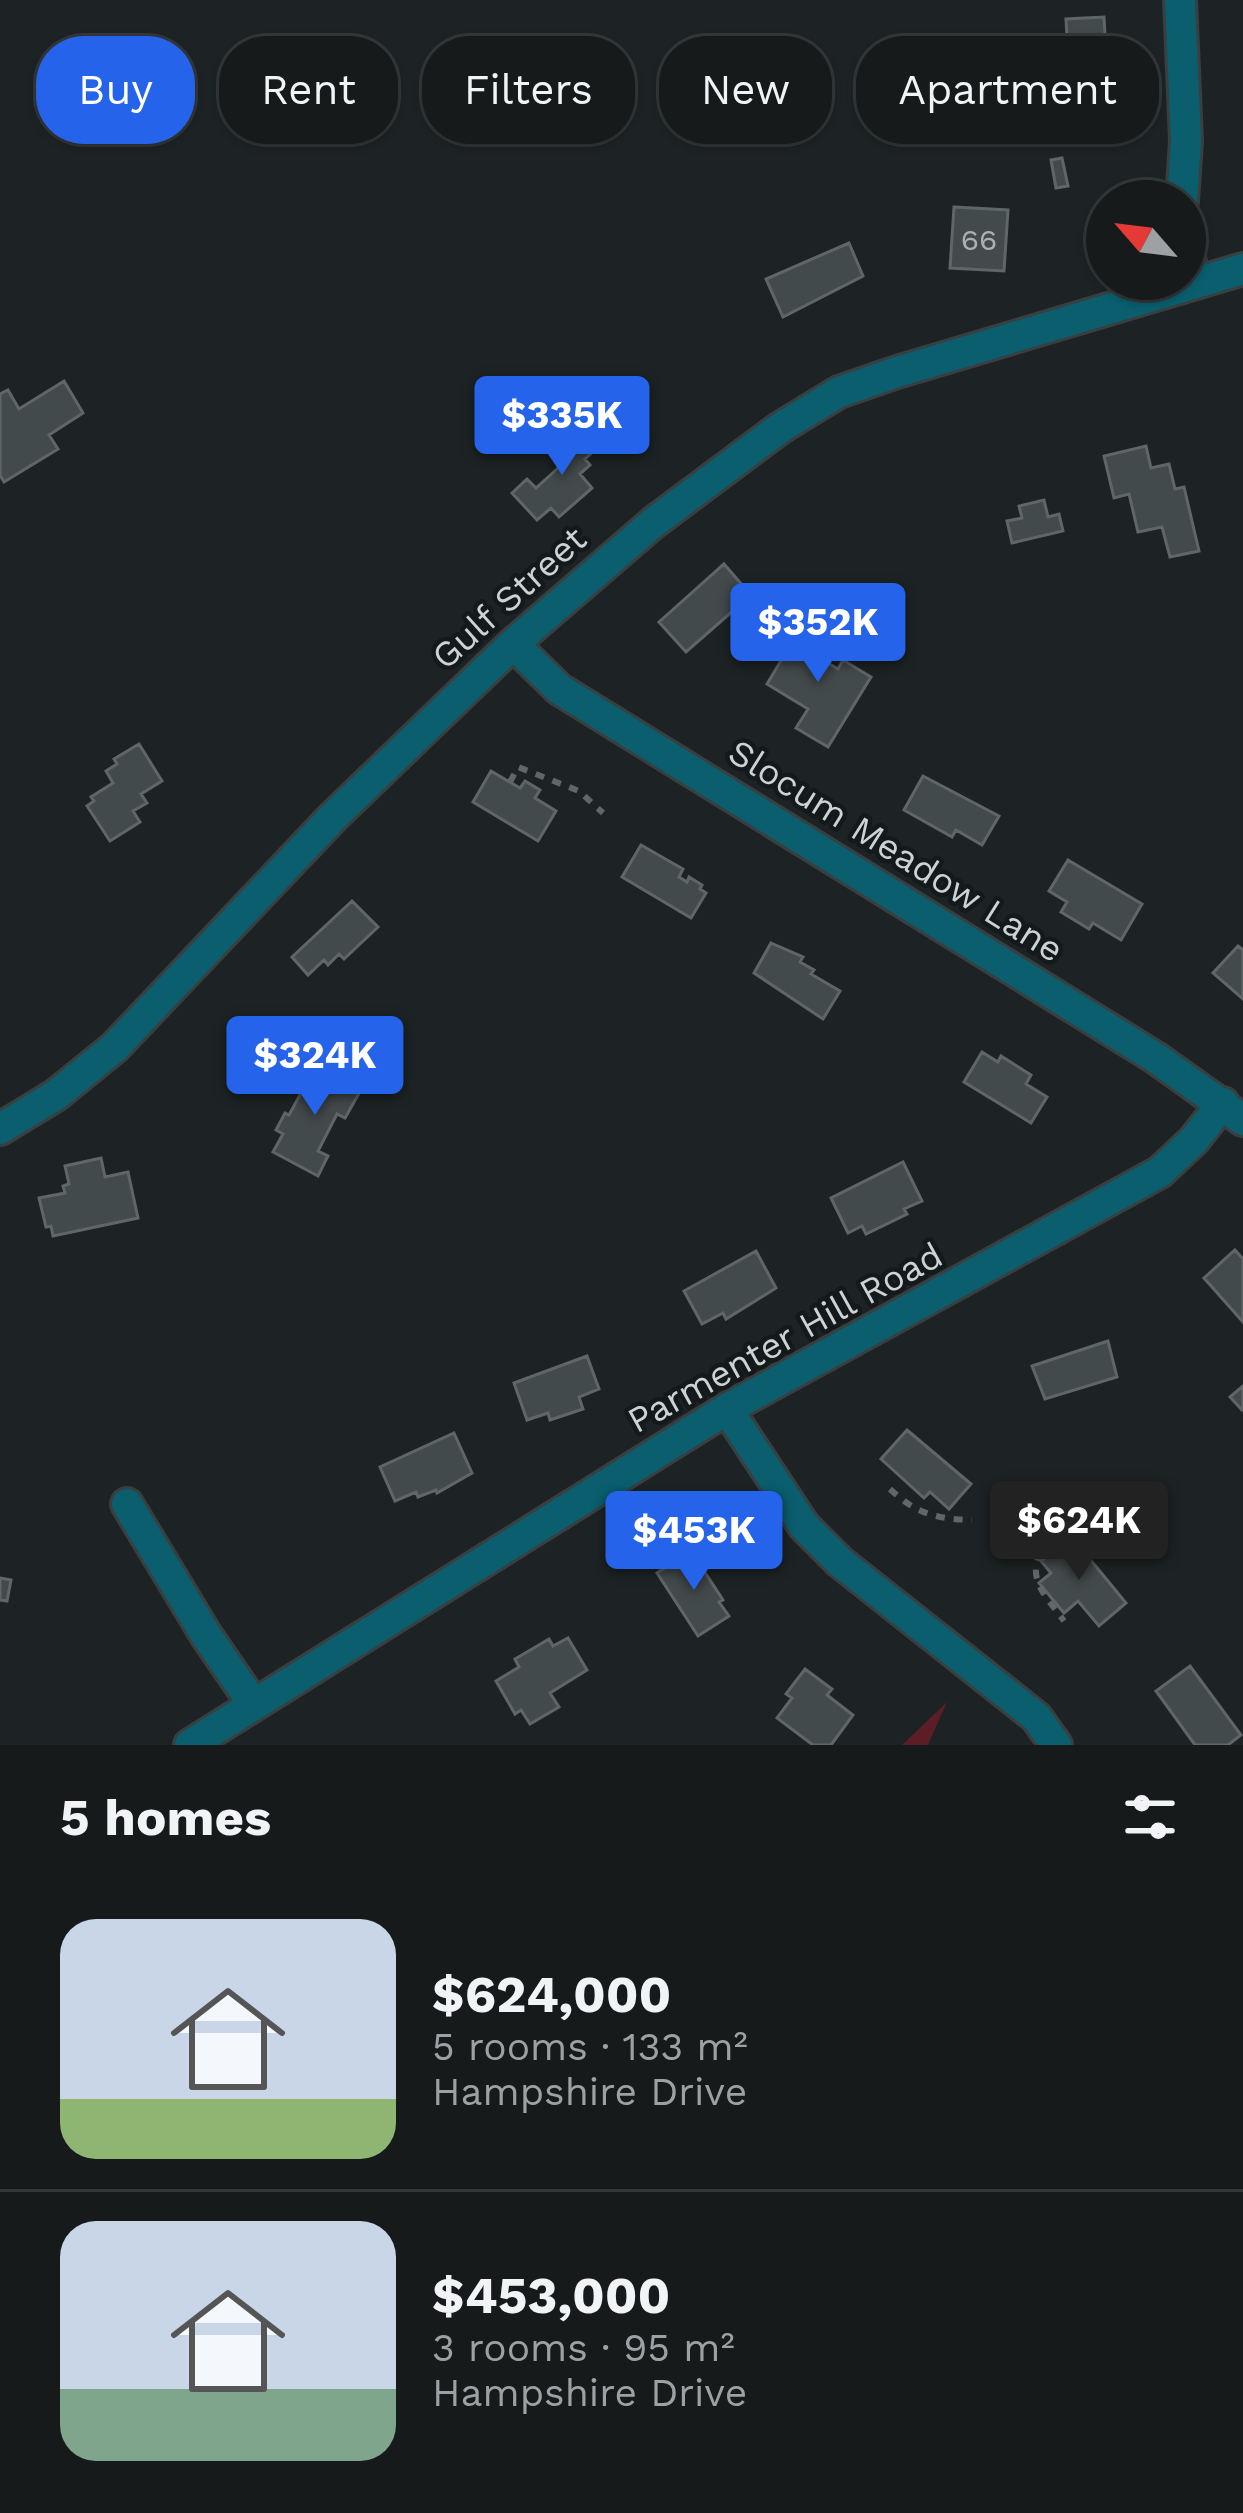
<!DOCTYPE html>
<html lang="en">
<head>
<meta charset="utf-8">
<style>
  :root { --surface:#161a1b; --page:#232728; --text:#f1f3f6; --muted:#9ea1a3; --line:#35383a; --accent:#2563eb }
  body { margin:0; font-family:"Work Sans",sans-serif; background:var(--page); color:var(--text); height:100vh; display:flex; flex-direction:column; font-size:45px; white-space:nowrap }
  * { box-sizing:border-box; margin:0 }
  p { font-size:39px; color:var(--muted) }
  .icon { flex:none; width:66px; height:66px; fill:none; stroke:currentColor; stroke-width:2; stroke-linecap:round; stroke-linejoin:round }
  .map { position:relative; height:1745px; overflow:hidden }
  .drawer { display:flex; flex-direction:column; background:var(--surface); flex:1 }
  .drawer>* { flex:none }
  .hud { position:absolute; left:36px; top:36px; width:1173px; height:108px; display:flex; gap:24px }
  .needle { width:78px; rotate:298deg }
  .controls { position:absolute; left:1086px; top:180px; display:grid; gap:24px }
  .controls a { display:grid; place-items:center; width:120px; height:120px; border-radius:50%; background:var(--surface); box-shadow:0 3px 9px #0004,0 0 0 3px var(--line); font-size:60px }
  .price { position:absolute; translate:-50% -102px; padding:0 27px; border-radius:12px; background:var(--accent); color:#fff; font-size:39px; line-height:78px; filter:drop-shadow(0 3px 6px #0008) }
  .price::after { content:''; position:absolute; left:50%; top:72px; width:36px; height:27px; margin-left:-18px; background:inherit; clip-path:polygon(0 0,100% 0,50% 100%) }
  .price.on { background:#222; color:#fff }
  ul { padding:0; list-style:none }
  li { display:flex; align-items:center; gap:36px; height:300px; padding:0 60px }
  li+li { border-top:3px solid var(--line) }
  li span { display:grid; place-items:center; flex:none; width:336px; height:240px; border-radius:36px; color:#555 }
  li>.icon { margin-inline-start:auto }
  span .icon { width:144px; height:144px; fill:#fffc; stroke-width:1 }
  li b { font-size:51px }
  h2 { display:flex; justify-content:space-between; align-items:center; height:144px; padding:0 60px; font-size:51px }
  .pill { padding:0 42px; border-radius:48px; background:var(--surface); box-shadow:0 3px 9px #0004,0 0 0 3px var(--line); font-size:42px; line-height:108px }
  .pill.on { background:var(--accent); color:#fff }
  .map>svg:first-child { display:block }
  .green { fill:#5c1d27 }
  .building { fill:#434a4c; stroke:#5f6668; stroke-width:3 }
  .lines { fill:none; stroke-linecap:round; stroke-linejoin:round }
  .minor-casing { stroke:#393f40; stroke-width:36 }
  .path { stroke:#616768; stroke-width:6; stroke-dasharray:9 9; stroke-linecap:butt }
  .minor { stroke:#0a5e6e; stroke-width:30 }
  .labels { text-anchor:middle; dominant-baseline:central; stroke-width:9; stroke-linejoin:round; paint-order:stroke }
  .number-label { font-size:30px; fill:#abb0b1 }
  .street-label { font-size:36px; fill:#ced2d3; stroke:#14191b }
</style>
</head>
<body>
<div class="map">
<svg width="1243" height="1745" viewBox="0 0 1243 1745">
  <rect width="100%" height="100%" fill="#1d2324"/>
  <!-- green -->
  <path class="green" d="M947 1702 928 1745H902Z"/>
  <!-- building -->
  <path class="building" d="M1104 17 1109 105 1077 107 1076 75H1069L1066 19Z
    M1062 158 1068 186 1056 188 1051 160Z
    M954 207 1008 210 1004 271 950 268Z
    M849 243 863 276 783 317 766 279Z
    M64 381 83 413 49 435 58 449 4 482 0 475V394L8 390 19 409Z
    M605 401 624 421 608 438 589 418Z
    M585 423 603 443 585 459 590 465 580 474 592 488 559 517 551 508 537 520 512 493 527 479 536 488 568 459 562 453 569 447 564 442Z
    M1146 446 1151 468 1169 464 1175 489 1184 487 1199 551 1170 557 1162 527 1138 532 1129 494 1114 498 1104 456Z
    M1044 500 1048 517 1059 514 1063 531 1012 543 1007 521 1022 518 1019 506Z
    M724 564 751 595 686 652 659 622Z
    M800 629 815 638 820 630 835 639 823 660 838 669 843 660 871 677 828 747 796 728 808 709 767 684Z
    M139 744 162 781 141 794 147 803 133 811 140 822 110 841 87 806 94 801 91 797 113 783 106 771 117 764 114 759Z
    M491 771 520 788 525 781 540 790 535 798 556 811 538 841 473 802Z
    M923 776 999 816 982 845 956 830 952 837 904 810Z
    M641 845 683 869 679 877 687 882 689 877 702 885 700 889 706 893 691 918 622 877Z
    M1068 860 1142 904 1121 940 1093 923 1089 929 1061 912 1067 902 1049 891Z
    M352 901 378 927 344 959 339 954 328 965 324 960 308 975 292 957Z
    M771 943 803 957 800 962 814 970 811 974 840 991 823 1019 754 973Z
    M1238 946 1243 950V999L1213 973Z
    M982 1052 998 1062 1001 1056 1031 1075 1026 1084 1047 1097 1031 1123 964 1082Z
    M317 1064 362 1088 345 1118 337 1114 318 1151 328 1156 318 1176 273 1152 283 1134 276 1130 285 1113 289 1115Z
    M101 1158 105 1177 128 1172 138 1218 53 1236 51 1226 46 1227 39 1198 65 1193 63 1186 69 1184 65 1166Z
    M903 1162 922 1201 904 1209 907 1214 866 1234 862 1226 848 1233 831 1198Z
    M1235 1250 1243 1259V1322L1204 1278Z
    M756 1251 776 1288 726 1319 723 1313 702 1324 684 1291Z
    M1108 1341 1117 1377 1045 1399 1032 1366Z
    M587 1356 599 1389 579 1397 583 1409 550 1420 548 1413 527 1420 514 1383Z
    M1243 1386V1409L1242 1410 1230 1397Z
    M907 1430 971 1484 949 1509 930 1492 924 1498 881 1459Z
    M454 1433 472 1473 437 1493 436 1490 418 1497 416 1492 395 1501 380 1467Z
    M1071 1536 1126 1603 1099 1626 1078 1601 1064 1613 1039 1583 1051 1573 1041 1561Z
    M691 1551 723 1600 719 1602 729 1616 698 1636 657 1573Z
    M0 1578 11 1580 7 1601 0 1600Z
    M568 1638 587 1670 550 1693 559 1707 530 1724 521 1710 515 1714 496 1681 519 1667 515 1659 549 1639 553 1646Z
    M1190 1666 1241 1735 1228 1745H1195L1156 1691Z
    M805 1669 832 1689 827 1695 853 1715 831 1745H813L777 1718 792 1698 786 1694Z"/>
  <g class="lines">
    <!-- minor casing -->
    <g class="minor-casing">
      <path id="minor" d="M1180 0 1186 141 1182 201
        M1185 238 1194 282
        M513 644 559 689 1156 1058 1243 1120
        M0 1129 56 1095 115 1047 333 817 513 644 653 523 780 428 839 392 897 372 1243 269
        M727 1409 804 1526 840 1562 1036 1717 1056 1745
        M127 1504 206 1635 254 1705
        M190 1745 727 1409 1160 1172 1194 1140 1223 1103"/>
    </g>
    <!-- path -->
    <path class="path" d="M510 782 518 767 579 791 603 813
      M890 1489C916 1514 937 1519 972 1520
      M1048 1536C1024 1577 1039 1587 1064 1621"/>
    <!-- minor -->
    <use href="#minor" class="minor"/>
  </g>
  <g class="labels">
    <!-- number labels -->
    <g class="number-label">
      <text x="979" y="239">66</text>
    </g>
    <!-- street labels -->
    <g class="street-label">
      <text transform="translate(509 598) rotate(-42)">Gulf Street</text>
      <text transform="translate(896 851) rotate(32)">Slocum Meadow Lane</text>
      <text transform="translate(785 1338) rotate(-29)">Parmenter Hill Road</text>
    </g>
  </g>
</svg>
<div class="controls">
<a><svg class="needle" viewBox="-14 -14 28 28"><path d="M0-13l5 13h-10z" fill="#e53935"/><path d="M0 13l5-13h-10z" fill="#9ea1a3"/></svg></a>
</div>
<b class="price" style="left:562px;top:478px">$335K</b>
<b class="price" style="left:818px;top:685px">$352K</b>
<b class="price" style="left:315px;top:1118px">$324K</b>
<b class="price on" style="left:1079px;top:1583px">$624K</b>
<b class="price" style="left:694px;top:1593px">$453K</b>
<div class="hud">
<a class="pill on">Buy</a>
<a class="pill">Rent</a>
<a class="pill">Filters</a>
<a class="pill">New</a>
<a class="pill">Apartment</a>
</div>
</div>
<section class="drawer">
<h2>5 homes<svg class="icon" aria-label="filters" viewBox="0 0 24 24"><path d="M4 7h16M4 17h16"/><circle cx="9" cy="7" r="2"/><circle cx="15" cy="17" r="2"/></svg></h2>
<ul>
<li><span style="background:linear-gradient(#c9d6e8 75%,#8fb573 0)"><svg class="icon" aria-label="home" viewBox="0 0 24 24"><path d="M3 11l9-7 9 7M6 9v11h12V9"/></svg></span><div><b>$624,000</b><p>5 rooms · 133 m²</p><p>Hampshire Drive</p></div></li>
<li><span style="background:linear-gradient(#c9d6e8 70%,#7fa58c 0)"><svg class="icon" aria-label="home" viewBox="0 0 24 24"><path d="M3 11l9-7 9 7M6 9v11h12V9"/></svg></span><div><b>$453,000</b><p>3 rooms · 95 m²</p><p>Hampshire Drive</p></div></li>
</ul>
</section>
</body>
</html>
